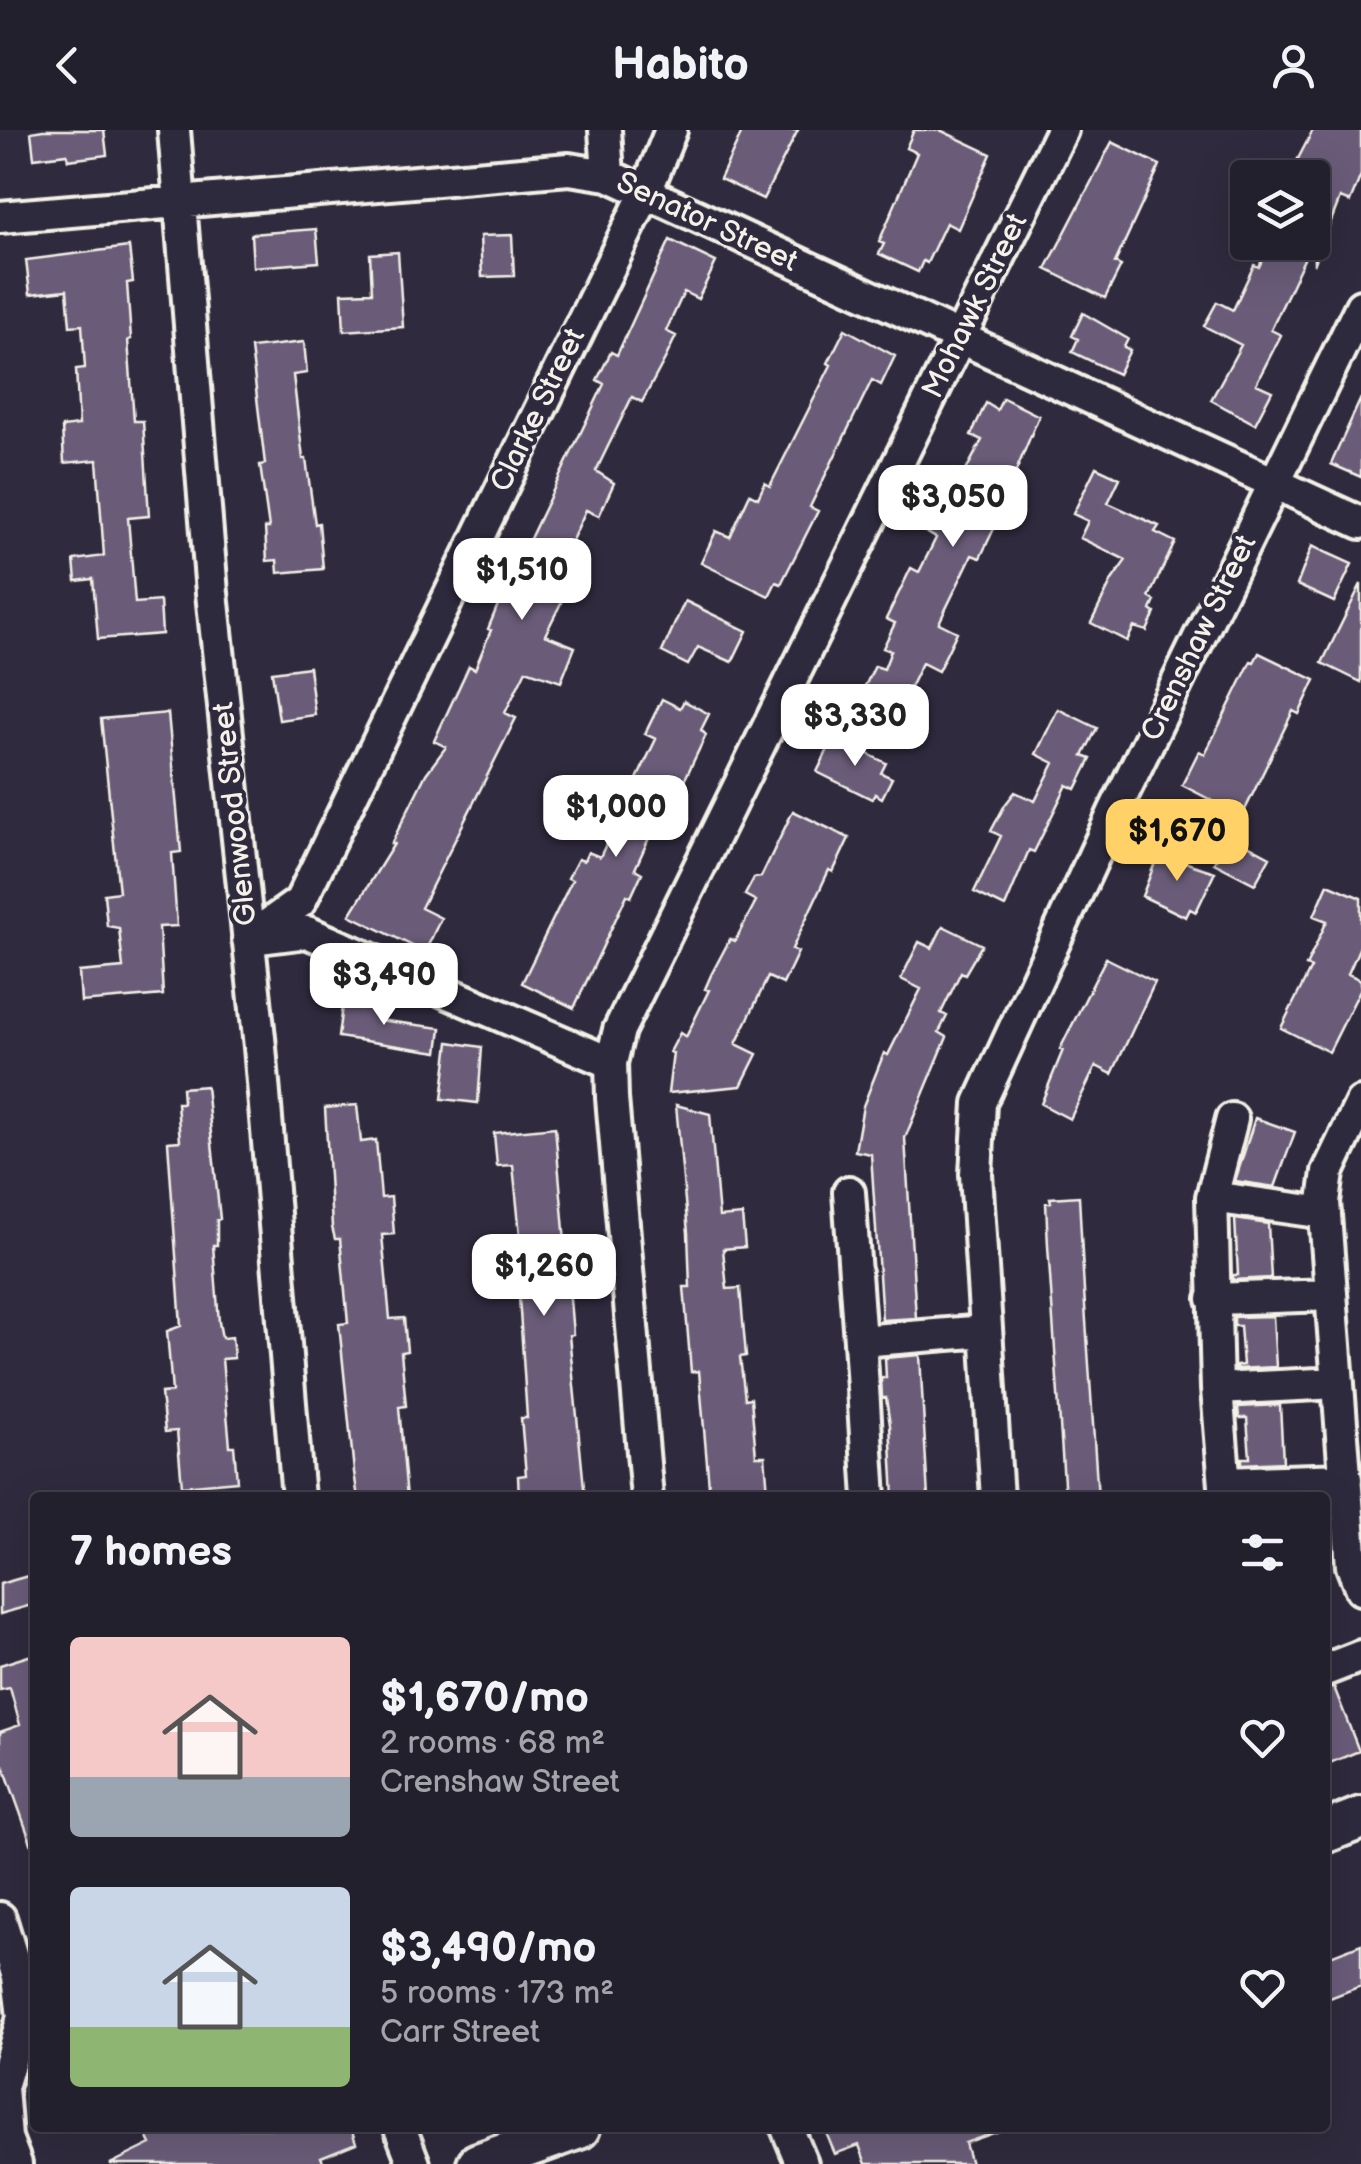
<!DOCTYPE html>
<html lang="en">
<head>
<meta charset="utf-8">
<style>
  :root { --surface:#23202e; --page:#2f2d3a; --text:#f1f3f6; --muted:#a3a3aa; --line:#403e4a; --accent:#ffd166 }
  body { margin:0; font-family:"Balsamiq Sans",sans-serif; background:var(--page); color:var(--text); height:100vh; display:flex; flex-direction:column; font-size:38px; white-space:nowrap }
  * { box-sizing:border-box; margin:0 }
  p { font-size:32px; color:var(--muted) }
  .icon { flex:none; width:55px; height:55px; fill:none; stroke:currentColor; stroke-width:2; stroke-linecap:round; stroke-linejoin:round }
  .map { position:relative; flex:1; overflow:hidden }
  .panel { position:absolute; left:30px; top:1362px; width:1300px; height:640px; display:flex; flex-direction:column; background:var(--surface); border-radius:10px; box-shadow:0 10px 40px #0002,0 0 0 2px var(--line) }
  .panel>* { flex:none }
  .controls { position:absolute; left:1230px; top:30px; display:grid; gap:20px }
  .controls a { display:grid; place-items:center; width:100px; height:100px; border-radius:10px; background:var(--surface); box-shadow:0 10px 40px #0002,0 0 0 2px var(--line); font-size:50px }
  .price { position:absolute; translate:-50% -85px; padding:0 22px; border-radius:20px; background:#fff; color:#222; font-size:32px; line-height:65px; filter:drop-shadow(0 2px 5px #0008) }
  .price::after { content:''; position:absolute; left:50%; top:60px; width:30px; height:22px; margin-left:-15px; background:inherit; clip-path:polygon(0 0,100% 0,50% 100%) }
  .price.selected { background:var(--accent); color:#111 }
  ul { padding:0; list-style:none }
  li { display:flex; align-items:center; gap:30px; height:250px; padding:0 40px }
  li span { display:grid; place-items:center; flex:none; width:280px; height:200px; border-radius:10px; color:#555 }
  li>.icon { margin-inline-start:auto }
  span .icon { width:120px; height:120px; fill:#fffc; stroke-width:1 }
  li b { font-size:42px }
  h2 { display:flex; justify-content:space-between; align-items:center; height:120px; padding:0 40px; font-size:42px }
  header { display:flex; justify-content:space-between; align-items:center; height:130px; padding:0 40px; background:var(--surface); font-size:45px; font-weight:700 }
  .map>svg:first-child { display:block }
  .building { fill:#6a5c79; stroke:#f4f1e8; stroke-width:2.5 }
  .lines { fill:none; stroke-linecap:round; stroke-linejoin:round }
  .minor-casing { stroke:#f4f1e8; stroke-width:38 }
  .major-casing { stroke:#f4f1e8; stroke-width:48 }
  .minor { stroke:#2f2a3d; stroke-width:30 }
  .major { stroke:#2f2a3d; stroke-width:40 }
  .labels { text-anchor:middle; dominant-baseline:central; stroke-width:8; stroke-linejoin:round; paint-order:stroke }
  .street-label { font-size:30px; fill:#f4f1e8; stroke:#2f2a3d }
</style>
</head>
<body>
<header><svg class="icon" aria-label="back" viewBox="0 0 24 24"><path d="M15 5l-7 7 7 7"/></svg>Habito<svg class="icon" aria-label="person" viewBox="0 0 24 24"><circle cx="12" cy="8" r="4"/><path d="M4 21q1-7 8-7t8 7"/></svg></header>
<div class="map">
<svg width="1361" height="2034" viewBox="0 0 1361 2034">
  <rect width="100%" height="100%" fill="#2f2a3d"/>
  <filter id="ink" filterUnits="userSpaceOnUse"><feTurbulence type="fractalNoise" baseFrequency=".01" numOctaves="2"/><feDisplacementMap in="SourceGraphic" scale="20" xChannelSelector="R" yChannelSelector="G"/><feConvolveMatrix kernelMatrix="1 2 1 2 8 2 1 2 1" color-interpolation-filters="sRGB"/></filter>
  <g filter="url(#ink)">
    <!-- building -->
    <path class="building" d="M43 0H104L107 25 68 30 67 24 34 28 31 2Z
      M743 0H798L763 69 720 49Z
      M914 0H940L991 24 958 99 946 93 927 133 923 131 918 142 879 124 884 114 879 112 917 23 906 18Z
      M1313 0H1361V45L1350 72 1340 68 1314 135 1312 48H1288Z
      M1112 12 1160 35 1115 133 1121 136 1105 168 1046 139Z
      M316 99 319 132 253 137 251 104Z
      M512 105 514 146 482 147 480 106Z
      M670 110 716 132 698 169 684 162 666 201 676 206 666 227 642 272 632 267 596 341 614 353 599 386 586 380 556 445 560 447 556 453 568 459 545 505 575 517 561 552 526 540 505 583 516 588 421 778 441 788 425 822 350 785 394 714H391L426 644 446 617 434 611 469 536 475 539 491 500 488 499 504 460 501 459 510 440 514 442 604 254 597 250 611 222 617 225Z
      M1270 112H1312L1271 200 1281 205 1256 254 1272 261 1255 294 1211 270 1241 215 1204 196 1217 172 1233 180 1254 135 1259 137Z
      M129 117 133 152 127 153 131 209 128 210 134 291H143L149 386 128 388 135 473 160 471 162 504 98 509 93 449 76 451 74 430 104 426 97 330 64 333 62 297 79 295 76 239 85 238 82 195 70 196 67 160 30 164 26 130Z
      M398 122 403 197 344 201 342 163 372 162 370 124Z
      M1083 183 1128 209 1124 217 1130 220 1118 244 1072 222 1078 209 1072 206Z
      M845 199 895 226 881 255 872 250 810 377 818 381 781 454 776 452 769 466 701 433 716 401 730 407 750 364 758 368 765 353 770 356 831 235 828 233Z
      M304 212 307 243 293 245 303 329H306L315 394 319 393 323 439 278 443 277 430 267 431 265 398H269L260 335 265 334 251 218Z
      M1003 268 1039 286 1012 351 1022 356 1008 385 1002 382 980 428 972 425 939 493 957 502 938 541 922 533 899 580 862 562 875 536 884 539 891 521 883 518 895 493 886 489 911 438 919 442 936 408 924 401 956 340 964 344 982 310 971 305 986 273 997 280Z
      M1361 268V347L1331 334Z
      M1096 337 1120 348 1108 373 1159 396 1155 402 1175 412 1149 467 1155 471 1151 480 1155 483 1147 501 1134 497 1127 511 1091 493 1112 450 1126 430 1080 408 1088 391 1073 384Z
      M1312 416 1352 434 1334 472 1297 455Z
      M1361 454V552L1322 533Z
      M685 471 747 501 732 532 698 517 688 535 662 522Z
      M1259 523 1315 550 1299 584 1293 581 1242 686 1182 655 1199 621 1205 624 1251 531 1254 532Z
      M309 537 315 585 279 590 272 542Z
      M662 569 680 578 684 571 709 584 701 600 706 605 675 670 670 668 649 708 635 739 642 743 631 767 627 765 574 878 522 853 572 750 568 748 578 729 584 731 588 722 600 727 656 609 645 604Z
      M1058 579 1097 598 1083 626 1091 629 1076 659 1067 655 1034 722 1029 720 1005 777 974 762 1001 706 991 701 1005 675 1015 662 1035 671 1054 633 1036 624Z
      M168 583 181 722 172 723 177 796 159 797 163 865 81 872 79 842 123 838 119 798 107 796 104 764 119 762 101 589Z
      M834 607 886 633 881 643 892 648 882 668 875 664 872 669 817 642Z
      M793 681 849 708 833 742 829 740 792 819 798 822 783 854 768 847 736 914 757 924 741 956 668 963 673 923 670 922 680 903 686 907 709 860 705 859 711 845 730 809 735 811 756 771 745 765 754 748 761 747Z
      M1229 705 1270 727 1255 754 1214 733Z
      M1160 720 1190 734 1215 742 1196 782 1190 779 1186 787 1142 766Z
      M1328 754 1361 768V814L1348 844 1361 850V858L1329 922 1281 898 1311 838 1306 836 1327 791 1314 786Z
      M943 796 982 815 965 844 961 842 941 883 947 886 939 902 947 907 905 1008 916 1188 882 1190 871 1024 855 1021 863 976 884 923 888 925 921 859 901 849 919 812 932 818Z
      M1106 828 1155 852 1112 944 1096 936 1070 989 1041 974 1063 920 1060 919Z
      M343 868 380 873 378 890 441 898 438 922 338 907Z
      M449 912 482 917 478 973 442 969Z
      M206 956 220 1089 217 1090V1115H213L219 1192 222 1208 232 1207 234 1228 222 1229 230 1316H234L237 1351 182 1356 177 1301 165 1302 161 1263 172 1262 167 1201 181 1196 168 1012 180 1011 177 973H183L182 958Z
      M357 975 361 1012 376 1010 381 1068 391 1067 394 1104 382 1105 390 1189 404 1188 407 1221 401 1222 406 1276 399 1277 407 1368H358L354 1342 339 1194 348 1193 340 1109H335L332 1097 325 978Z
      M676 975 710 984 719 1087 742 1085 745 1117 723 1119 727 1159 740 1158 746 1226 740 1227 745 1269 751 1268 756 1326H765L768 1363 710 1368 699 1241 691 1242 684 1157H690L688 1103Z
      M1255 988 1295 1002 1275 1057 1235 1051Z
      M555 997 573 1204 569 1205 585 1368H519L518 1346 526 1345 521 1288H527L519 1166 526 1165 513 1035 497 1036 494 1003Z
      M1079 1066 1084 1161 1098 1368H1065L1048 1116 1046 1073 1051 1072 1050 1068Z
      M1235 1089 1268 1094 1271 1148 1233 1150V1145H1238Z
      M1273 1186 1276 1237 1236 1239V1236L1243 1235 1240 1196H1234V1187Z
      M920 1225 928 1368H894L890 1295 886 1268H882L881 1248H886L885 1228Z
      M1280 1275 1283 1332 1242 1334V1328H1250L1247 1288H1239L1238 1277Z
      M35 1444V1474L0 1484V1454Z
      M35 1524V1715L32 1716 4 1637 0 1639V1602L20 1595 10 1558 0 1560V1535Z
      M1334 1557 1359 1621 1325 1635V1558Z
      M1361 1814V1856L1325 1870V1828Z
      M143 1998H351L356 2013 321 2027 324 2034H110L151 2014Z
      M824 1998H1002V2000L965 2013 971 2034H866L859 2015 835 2024Z"/>
    <g class="lines">
      <!-- minor casing -->
      <g class="minor-casing">
        <path id="minor" d="M174 0 212 463 260 917 298 1368
          M605 0 608 45
          M0 87 569 39 608 45 1361 393
          M248 809 300 772 646 62 671 0
          M251 809 307 802 611 933
          M1361 973 1328 1042 1324 1072 1352 1436 1361 1459
          M849 1062 860 1211 986 1201
          M1212 1067 1325 1083
          M1213 1169 1331 1165
          M860 1211 870 1368
          M1217 1259 1338 1253
          M1225 1353 1346 1349
          M647 1368 612 968 611 933 619 900 1062 0
          M997 1368 976 1044 980 973 1115 680 1361 176
          M1226 1368 1217 1259 1212 1067 1232 989
          M1325 1540 1361 1526
          M0 1788 18 1847 23 1887 2 1957 6 2008 16 2034
          M400 1998 414 2034
          M787 1998 802 2034"/>
      </g>
      <!-- major casing -->
      <g class="major-casing">
        <path id="major" d="M1325 1702 1361 1688
          M478 2034 579 1998"/>
      </g>
      <!-- minor -->
      <use href="#minor" class="minor"/>
      <!-- major -->
      <use href="#major" class="major"/>
    </g>
  </g>
  <g class="labels">
    <!-- street labels -->
    <g class="street-label">
      <text transform="translate(707 92) rotate(25)">Senator Street</text>
      <text transform="translate(975 176) rotate(-64)">Mohawk Street</text>
      <text transform="translate(538 280) rotate(-64)">Clarke Street</text>
      <text transform="translate(1199 508) rotate(-64)">Crenshaw Street</text>
      <text transform="translate(235 684) rotate(-96)">Glenwood Street</text>
    </g>
  </g>
</svg>
<div class="controls">
<a><svg class="icon" aria-label="layers" viewBox="0 0 24 24"><path d="M12 4l9 5-9 5-9-5zM3 14l9 5 9-5"/></svg></a>
</div>
<b class="price" style="left:953px;top:420px">$3,050</b>
<b class="price" style="left:522px;top:493px">$1,510</b>
<b class="price" style="left:855px;top:639px">$3,330</b>
<b class="price" style="left:616px;top:730px">$1,000</b>
<b class="price selected" style="left:1177px;top:754px">$1,670</b>
<b class="price" style="left:384px;top:898px">$3,490</b>
<b class="price" style="left:544px;top:1189px">$1,260</b>
<section class="panel">
<h2>7 homes<svg class="icon" aria-label="filters" viewBox="0 0 24 24"><path d="M4 7h16M4 17h16"/><circle cx="9" cy="7" r="2"/><circle cx="15" cy="17" r="2"/></svg></h2>
<ul>
<li><span style="background:linear-gradient(#f6c9c9 70%,#9aa5b1 0)"><svg class="icon" aria-label="home" viewBox="0 0 24 24"><path d="M3 11l9-7 9 7M6 9v11h12V9"/></svg></span><div><b>$1,670/mo</b><p>2 rooms · 68 m²</p><p>Crenshaw Street</p></div><svg class="icon" aria-label="heart" viewBox="0 0 24 24"><path d="M12 20l-8-8c-3-5 5-10 8-4 3-6 11-1 8 4z"/></svg></li>
<li><span style="background:linear-gradient(#c9d6e8 70%,#8fb573 0)"><svg class="icon" aria-label="home" viewBox="0 0 24 24"><path d="M3 11l9-7 9 7M6 9v11h12V9"/></svg></span><div><b>$3,490/mo</b><p>5 rooms · 173 m²</p><p>Carr Street</p></div><svg class="icon" aria-label="heart" viewBox="0 0 24 24"><path d="M12 20l-8-8c-3-5 5-10 8-4 3-6 11-1 8 4z"/></svg></li>
</ul>
</section>
</div>
</body>
</html>
